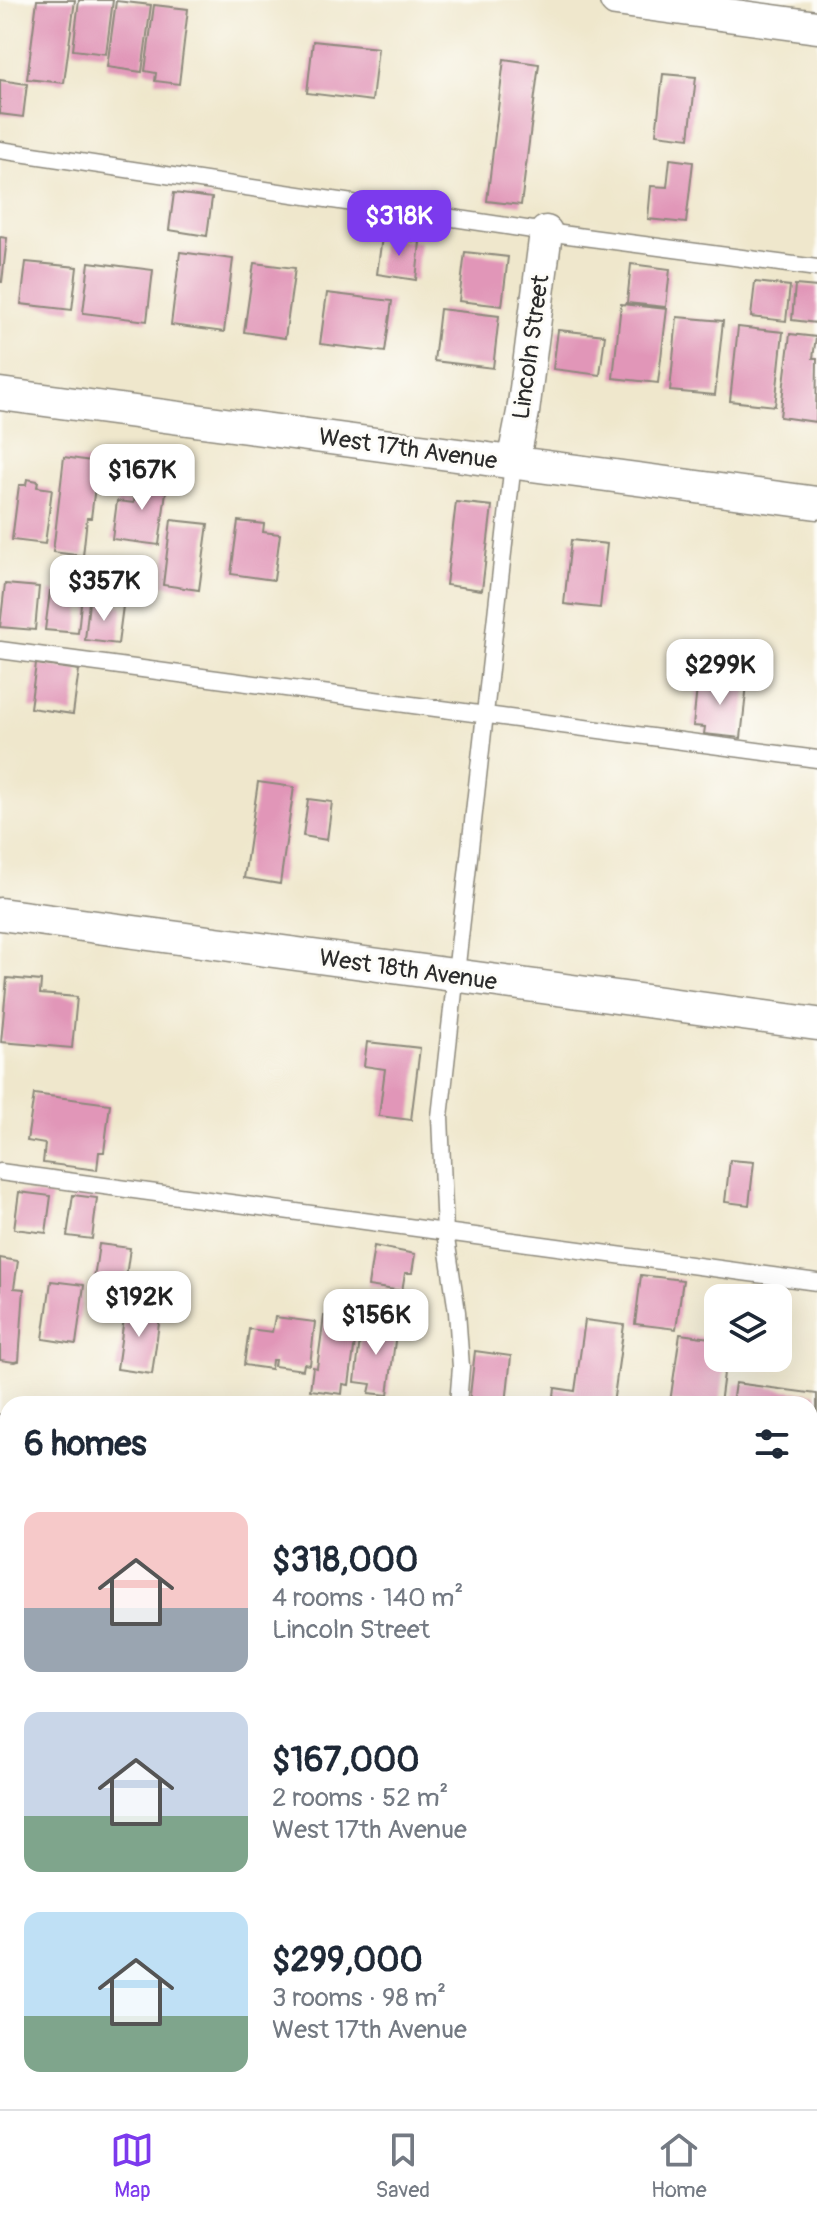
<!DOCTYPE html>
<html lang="en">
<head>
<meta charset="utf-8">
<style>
  :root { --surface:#fff; --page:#f6f6f7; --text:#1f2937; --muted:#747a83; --line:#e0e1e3; --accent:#7c3aed }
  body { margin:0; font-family:Pangolin,sans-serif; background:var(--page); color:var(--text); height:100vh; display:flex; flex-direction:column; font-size:30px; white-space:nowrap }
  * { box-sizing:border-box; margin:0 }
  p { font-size:26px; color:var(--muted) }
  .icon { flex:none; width:44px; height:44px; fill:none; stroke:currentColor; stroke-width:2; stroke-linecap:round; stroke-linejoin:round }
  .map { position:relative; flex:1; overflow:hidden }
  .details { position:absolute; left:0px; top:1396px; width:818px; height:714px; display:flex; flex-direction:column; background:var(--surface); border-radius:24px 24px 0 0; box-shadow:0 8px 32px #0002 }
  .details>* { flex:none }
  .buttons { position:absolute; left:704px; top:1284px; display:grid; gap:16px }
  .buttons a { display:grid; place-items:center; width:88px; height:88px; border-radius:16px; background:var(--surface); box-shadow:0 8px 32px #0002; font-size:40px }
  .price { position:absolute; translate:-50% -68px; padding:0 18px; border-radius:16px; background:#fff; color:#222; font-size:26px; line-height:52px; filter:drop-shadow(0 2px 4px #0008) }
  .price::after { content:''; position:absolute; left:50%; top:48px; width:24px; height:18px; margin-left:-12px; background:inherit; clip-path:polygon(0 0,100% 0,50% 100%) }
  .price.selected { background:var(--accent); color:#fff }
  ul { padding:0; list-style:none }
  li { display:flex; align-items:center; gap:24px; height:200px; padding:0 24px }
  li span { display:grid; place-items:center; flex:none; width:224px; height:160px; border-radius:16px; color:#555 }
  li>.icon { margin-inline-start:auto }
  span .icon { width:96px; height:96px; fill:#fffc; stroke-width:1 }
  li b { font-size:34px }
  h2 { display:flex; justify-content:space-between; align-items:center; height:96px; padding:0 24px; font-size:34px }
  .dock { display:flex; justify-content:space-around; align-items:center; height:112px; border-top:2px solid var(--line); background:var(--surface); font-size:22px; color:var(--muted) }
  .dock a { display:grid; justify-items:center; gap:4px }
  .dock .selected { color:var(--accent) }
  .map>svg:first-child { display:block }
  .green { fill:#8aca82; stroke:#5a7a56; stroke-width:2 }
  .building { fill:#e196b8 }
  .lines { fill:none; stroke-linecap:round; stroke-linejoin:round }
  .service-casing { stroke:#8d897c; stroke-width:19 }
  .minor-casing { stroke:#8d897c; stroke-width:35 }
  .tertiary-casing { stroke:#8d897c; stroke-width:43 }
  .service { stroke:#fff; stroke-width:16 }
  .minor { stroke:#fff; stroke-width:32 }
  .tertiary { stroke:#fff; stroke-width:40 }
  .labels { text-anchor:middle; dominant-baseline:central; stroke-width:6; stroke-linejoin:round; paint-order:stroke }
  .street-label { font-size:24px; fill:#2b2b2b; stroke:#fdfcf7 }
</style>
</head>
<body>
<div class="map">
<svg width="817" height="2109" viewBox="0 0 817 2109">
  <rect width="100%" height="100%" fill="#fdfcf7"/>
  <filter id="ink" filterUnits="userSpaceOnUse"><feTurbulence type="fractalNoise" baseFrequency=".0125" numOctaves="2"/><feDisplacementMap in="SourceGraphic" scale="16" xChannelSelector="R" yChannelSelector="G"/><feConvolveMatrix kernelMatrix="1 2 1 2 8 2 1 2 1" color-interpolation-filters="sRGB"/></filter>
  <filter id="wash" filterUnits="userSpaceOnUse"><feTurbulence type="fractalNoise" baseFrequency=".006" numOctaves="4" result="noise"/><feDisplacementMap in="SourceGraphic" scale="32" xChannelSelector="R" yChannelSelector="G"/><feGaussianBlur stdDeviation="1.8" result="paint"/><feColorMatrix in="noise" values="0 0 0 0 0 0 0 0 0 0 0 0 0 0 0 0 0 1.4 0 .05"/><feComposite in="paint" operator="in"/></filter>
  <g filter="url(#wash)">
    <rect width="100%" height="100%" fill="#efe7cc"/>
    <!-- green -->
    <path class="green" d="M0 2003 8 2004V2102H202L201 2109H0Z"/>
    <g id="blocks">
      <!-- building -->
      <path class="building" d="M37 0H75L64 83 27 79Z
        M79 0H113L106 54 73 50Z
        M116 1 151 5 142 72 107 67Z
        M154 5 188 9 179 84 155 81 156 73 145 71Z
        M313 41 378 48 372 101 307 93Z
        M504 59 539 64 521 205 487 201Z
        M663 74 696 77 689 138 656 134Z
        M0 80 27 84 23 117 0 114Z
        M670 159 693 162 686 223 648 219 651 186 667 187Z
        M174 193 212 198 207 236 169 230Z
        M0 237 7 238 2 282H0Z
        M382 237 420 242 416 280 377 274Z
        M180 252 233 259 224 332 171 325Z
        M465 252 508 257 502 306 459 301Z
        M26 262 77 267 72 310 21 304Z
        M89 262 153 270 147 321 83 313Z
        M254 263 295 268 285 338 244 332Z
        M631 264 670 269 666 307 627 303Z
        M755 282 790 286 786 321 751 317Z
        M795 285 817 287V323L792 320Z
        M327 293 392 301 385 352 320 344Z
        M621 304 667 309 658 383 613 378Z
        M440 309 499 316 493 368 434 361Z
        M677 317 723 321 715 395 670 391Z
        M738 327 783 332 775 406 730 401Z
        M558 330 605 335 600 375 553 369Z
        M790 334 816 337 813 358H817L816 422 780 417Z
        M64 457 98 462 91 518H87L83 556 53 552Z
        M138 472 168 476 159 545 112 539 117 501 134 503Z
        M27 479 38 481 37 487 52 489 45 544 12 540 19 485H26Z
        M456 502 492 506 482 590 446 585Z
        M171 520 208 524 199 590 163 585Z
        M238 521 264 524 263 532 280 534 274 580 231 574Z
        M571 540 607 544 600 608 564 604Z
        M5 584 39 587 35 630 0 627Z
        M50 591 82 594 78 633 45 630Z
        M89 602 123 606 118 644 85 640Z
        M36 664 79 670 73 714 30 708Z
        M698 678 747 684 741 738 704 734 705 727 693 726Z
        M258 782 294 787 280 884 244 878Z
        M308 799 332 802 327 840 303 836Z
        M7 978 41 981 40 994 77 997 72 1048 1 1042Z
        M367 1042 420 1048 411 1120 379 1116 385 1069 364 1066Z
        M34 1094 110 1104 104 1152H99L97 1170 43 1163 45 1144 27 1141Z
        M730 1160 754 1162 749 1205 725 1202Z
        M19 1192 51 1196 46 1233 14 1229Z
        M73 1195 97 1198 92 1239 67 1236Z
        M99 1244 130 1248 125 1283 94 1279Z
        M374 1246 415 1254 412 1273H405L402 1291 368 1286Z
        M0 1258 18 1261 14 1288 24 1289 19 1361 14 1362 0 1360Z
        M641 1275 683 1280 676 1329 635 1324Z
        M51 1281 84 1285 76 1344 43 1339Z
        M126 1304 161 1309 152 1374 117 1369Z
        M324 1316 358 1320 349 1385 343 1384 342 1394 310 1390 313 1367 317 1368Z
        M275 1317 315 1322 310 1365 304 1364 303 1370 274 1366 275 1360H272L271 1369 244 1365 249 1329 272 1332Z
        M585 1320 624 1325 613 1404H553L555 1388 575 1391Z
        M362 1322 397 1326 388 1395 369 1393 371 1384 355 1382Z
        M680 1334 718 1339V1358H726L720 1404 670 1402Z
        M475 1351 511 1356 506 1404H469Z
        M735 1383 817 1394V1440H810V1404H732Z
        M229 2102H315L314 2109H241L229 2108Z"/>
    </g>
  </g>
  <g filter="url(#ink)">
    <use href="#blocks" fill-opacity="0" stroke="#8d897c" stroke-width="2"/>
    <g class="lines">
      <!-- service casing -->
      <g class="service-casing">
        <path id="service" d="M0 150 546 232 817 268
          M0 650 817 759
          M0 1172 817 1282
          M458 1404 461 1367 457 1312 445 1232 440 1117 513 463"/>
      </g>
      <!-- minor casing -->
      <g class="minor-casing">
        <path id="minor" d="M616 0 817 27
          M0 394 817 503
          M513 463 523 412 546 232
          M0 914 817 1024
          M0 1954 8 1955
          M810 2063 817 2064
          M391 2109 392 2102"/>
      </g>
      <!-- tertiary casing -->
      <g class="tertiary-casing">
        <path id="tertiary" d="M0 1435 8 1436
          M810 1544 817 1545"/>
      </g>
      <!-- service -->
      <use href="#service" class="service"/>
      <!-- minor -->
      <use href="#minor" class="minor"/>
      <!-- tertiary -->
      <use href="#tertiary" class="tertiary"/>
    </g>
  </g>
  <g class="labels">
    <!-- street labels -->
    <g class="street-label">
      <text transform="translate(531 347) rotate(-82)">Lincoln Street</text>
      <text transform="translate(408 449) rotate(8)">West 17th Avenue</text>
      <text transform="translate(408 970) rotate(8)">West 18th Avenue</text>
    </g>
  </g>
</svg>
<div class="buttons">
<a><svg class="icon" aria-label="layers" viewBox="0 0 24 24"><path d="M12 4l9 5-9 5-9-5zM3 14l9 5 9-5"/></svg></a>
</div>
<b class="price selected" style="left:399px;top:258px">$318K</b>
<b class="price" style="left:142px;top:512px">$167K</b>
<b class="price" style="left:104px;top:623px">$357K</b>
<b class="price" style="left:720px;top:707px">$299K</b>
<b class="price" style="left:139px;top:1339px">$192K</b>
<b class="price" style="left:376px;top:1357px">$156K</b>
<section class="details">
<h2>6 homes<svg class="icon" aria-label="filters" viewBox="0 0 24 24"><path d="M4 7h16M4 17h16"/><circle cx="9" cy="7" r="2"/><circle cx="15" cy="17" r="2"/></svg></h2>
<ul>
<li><span style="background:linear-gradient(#f6c9c9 60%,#9aa5b1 0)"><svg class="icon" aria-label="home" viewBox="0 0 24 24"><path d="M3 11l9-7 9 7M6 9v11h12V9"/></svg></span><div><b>$318,000</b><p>4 rooms · 140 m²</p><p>Lincoln Street</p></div></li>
<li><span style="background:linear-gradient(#c9d6e8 65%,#7fa58c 0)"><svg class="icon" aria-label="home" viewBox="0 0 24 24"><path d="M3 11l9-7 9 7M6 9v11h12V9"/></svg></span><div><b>$167,000</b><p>2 rooms · 52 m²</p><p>West 17th Avenue</p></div></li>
<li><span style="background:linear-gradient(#bfe0f5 65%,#7fa58c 0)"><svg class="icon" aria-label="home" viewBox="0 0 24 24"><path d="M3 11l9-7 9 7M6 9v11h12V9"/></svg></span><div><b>$299,000</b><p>3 rooms · 98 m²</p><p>West 17th Avenue</p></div></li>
</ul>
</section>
</div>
<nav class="dock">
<a class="selected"><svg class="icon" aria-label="map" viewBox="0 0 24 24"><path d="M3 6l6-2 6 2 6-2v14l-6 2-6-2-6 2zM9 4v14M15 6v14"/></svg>Map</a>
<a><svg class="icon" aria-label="saved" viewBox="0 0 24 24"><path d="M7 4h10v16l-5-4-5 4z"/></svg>Saved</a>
<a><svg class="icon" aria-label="home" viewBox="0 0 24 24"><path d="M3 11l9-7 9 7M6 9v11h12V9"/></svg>Home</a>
</nav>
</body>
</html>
